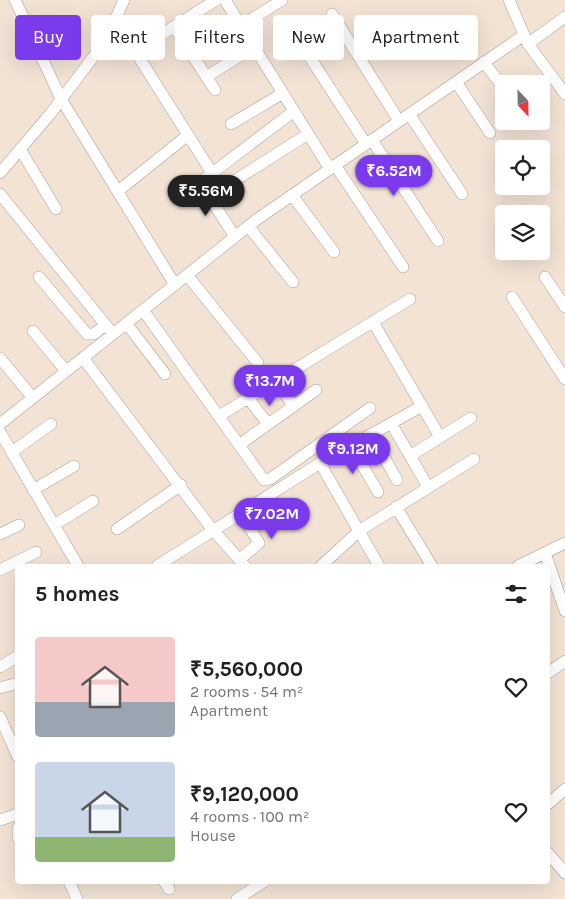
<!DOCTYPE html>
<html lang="en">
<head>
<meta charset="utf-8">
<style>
  :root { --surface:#fff; --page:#f6f6f6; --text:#202124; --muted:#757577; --accent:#7c3aed }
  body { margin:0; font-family:Karla,sans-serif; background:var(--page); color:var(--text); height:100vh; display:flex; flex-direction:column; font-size:19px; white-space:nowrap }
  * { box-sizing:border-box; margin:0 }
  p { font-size:16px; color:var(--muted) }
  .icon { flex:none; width:28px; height:28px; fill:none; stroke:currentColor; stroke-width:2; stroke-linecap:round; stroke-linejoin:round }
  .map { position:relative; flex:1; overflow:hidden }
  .panel { position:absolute; left:15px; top:564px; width:535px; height:320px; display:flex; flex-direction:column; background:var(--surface); border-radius:5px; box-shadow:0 5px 20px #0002 }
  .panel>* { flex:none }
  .hud { position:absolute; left:15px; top:15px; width:535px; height:45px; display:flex; gap:10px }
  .needle { width:32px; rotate:158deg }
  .tools { position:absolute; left:495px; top:75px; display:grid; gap:10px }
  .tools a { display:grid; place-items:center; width:55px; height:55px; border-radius:5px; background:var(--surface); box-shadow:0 5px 20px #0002; font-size:25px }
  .price { position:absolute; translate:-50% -42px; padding:0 11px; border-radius:18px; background:var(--accent); color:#fff; font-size:16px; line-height:32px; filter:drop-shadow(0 1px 2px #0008) }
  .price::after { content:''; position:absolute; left:50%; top:30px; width:15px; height:11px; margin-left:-8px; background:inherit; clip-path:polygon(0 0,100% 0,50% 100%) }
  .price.current { background:#222; color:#fff }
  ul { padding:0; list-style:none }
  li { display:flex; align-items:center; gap:15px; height:125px; padding:0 20px }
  li span { display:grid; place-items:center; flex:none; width:140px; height:100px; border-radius:5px; color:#555 }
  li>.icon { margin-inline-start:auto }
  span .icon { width:60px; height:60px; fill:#fffc; stroke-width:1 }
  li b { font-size:21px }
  h2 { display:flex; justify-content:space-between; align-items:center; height:60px; padding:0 20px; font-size:21px }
  .chip { padding:0 18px; border-radius:5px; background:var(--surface); box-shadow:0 5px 20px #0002; font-size:18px; line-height:45px }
  .chip.current { background:var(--accent); color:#fff }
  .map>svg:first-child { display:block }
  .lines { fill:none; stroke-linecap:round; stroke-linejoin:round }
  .minor-casing { stroke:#ad9f92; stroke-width:12 }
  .minor { stroke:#fff; stroke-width:11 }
</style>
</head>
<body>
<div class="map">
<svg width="565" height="899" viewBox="0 0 565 899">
  <rect width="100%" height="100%" fill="#f2e3d5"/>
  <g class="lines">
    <!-- minor casing -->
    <g class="minor-casing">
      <path id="minor" d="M15 0 61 99 175 285
        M225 0 330 169
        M509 0 528 44 565 94
        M332 14 399 121
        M116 21 212 173
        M241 26 282 0
        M174 27 215 90
        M156 38 216 0
        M298 39 366 144
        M528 44 565 17
        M484 62 504 89
        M206 77 254 47
        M456 82 490 133
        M409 114 462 194
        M527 121 528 123
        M231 124 283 93
        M372 140 438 241
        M20 149 56 209
        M335 165 403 267
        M0 173 51 113 106 40 124 0
        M205 190 235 237
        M118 191 188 135
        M0 194 113 334
        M292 195 334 252
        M209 197 308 134
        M178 199 294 111
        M248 226 293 282
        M187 275 258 363
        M39 277 87 334H94L105 325
        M545 277 565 307
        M512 297 565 379
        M143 310 264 480 270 479 370 408
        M373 322 440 437
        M126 323 165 374
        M33 331 66 371
        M0 358 33 398
        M83 358 212 529 245 566
        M277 380 293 406
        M248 398 268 424
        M219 416 410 299
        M391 423 428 487
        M0 424 256 220 524 35
        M0 432 78 566
        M371 434 397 480
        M239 445 316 390
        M351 446 378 492
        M12 452 51 424
        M410 456 471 418
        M320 463 379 566
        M33 490 74 466
        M396 507 432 566
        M54 525 93 501
        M117 529 181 485
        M0 534 19 525
        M545 553 565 611
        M239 560 259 543 240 512
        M157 566 320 463 422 406
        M321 566 359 531 474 459
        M518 566 565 543
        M0 570 36 552
        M0 667 18 656
        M548 673 565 661
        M0 688 18 683
        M0 717 18 757
        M548 804 565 789
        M0 820 18 814
        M18 828V838
        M548 853 565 873
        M69 881 77 899
        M164 881 169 889
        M237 899 265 881"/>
    </g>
    <!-- minor -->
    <use href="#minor" class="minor"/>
  </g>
</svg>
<div class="tools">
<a><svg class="needle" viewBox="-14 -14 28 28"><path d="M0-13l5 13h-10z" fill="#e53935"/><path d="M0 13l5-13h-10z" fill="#757577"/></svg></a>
<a><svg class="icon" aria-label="locate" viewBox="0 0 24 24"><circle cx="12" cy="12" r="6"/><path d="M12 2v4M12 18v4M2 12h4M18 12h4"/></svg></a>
<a><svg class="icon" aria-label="layers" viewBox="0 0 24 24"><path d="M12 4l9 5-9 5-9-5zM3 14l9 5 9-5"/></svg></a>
</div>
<b class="price" style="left:394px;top:197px">₹6.52M</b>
<b class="price current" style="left:206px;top:217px">₹5.56M</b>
<b class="price" style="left:270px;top:407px">₹13.7M</b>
<b class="price" style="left:353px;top:475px">₹9.12M</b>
<b class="price" style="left:272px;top:540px">₹7.02M</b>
<div class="hud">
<a class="chip current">Buy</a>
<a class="chip">Rent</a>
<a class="chip">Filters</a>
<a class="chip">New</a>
<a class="chip">Apartment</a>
</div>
<section class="panel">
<h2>5 homes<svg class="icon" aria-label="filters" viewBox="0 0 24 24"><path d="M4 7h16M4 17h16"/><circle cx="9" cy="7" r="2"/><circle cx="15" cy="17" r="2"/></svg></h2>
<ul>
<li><span style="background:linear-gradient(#f6c9c9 65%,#9aa5b1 0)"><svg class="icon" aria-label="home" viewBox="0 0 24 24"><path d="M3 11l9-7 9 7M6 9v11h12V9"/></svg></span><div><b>₹5,560,000</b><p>2 rooms · 54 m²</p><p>Apartment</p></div><svg class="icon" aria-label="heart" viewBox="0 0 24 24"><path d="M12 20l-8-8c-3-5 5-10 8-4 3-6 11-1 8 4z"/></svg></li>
<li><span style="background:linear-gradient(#c9d6e8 75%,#8fb573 0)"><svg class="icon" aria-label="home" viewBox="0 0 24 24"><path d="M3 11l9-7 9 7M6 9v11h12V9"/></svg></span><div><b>₹9,120,000</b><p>4 rooms · 100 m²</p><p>House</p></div><svg class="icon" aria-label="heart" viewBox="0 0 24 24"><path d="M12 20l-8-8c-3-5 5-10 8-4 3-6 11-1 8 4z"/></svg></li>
</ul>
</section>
</div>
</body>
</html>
